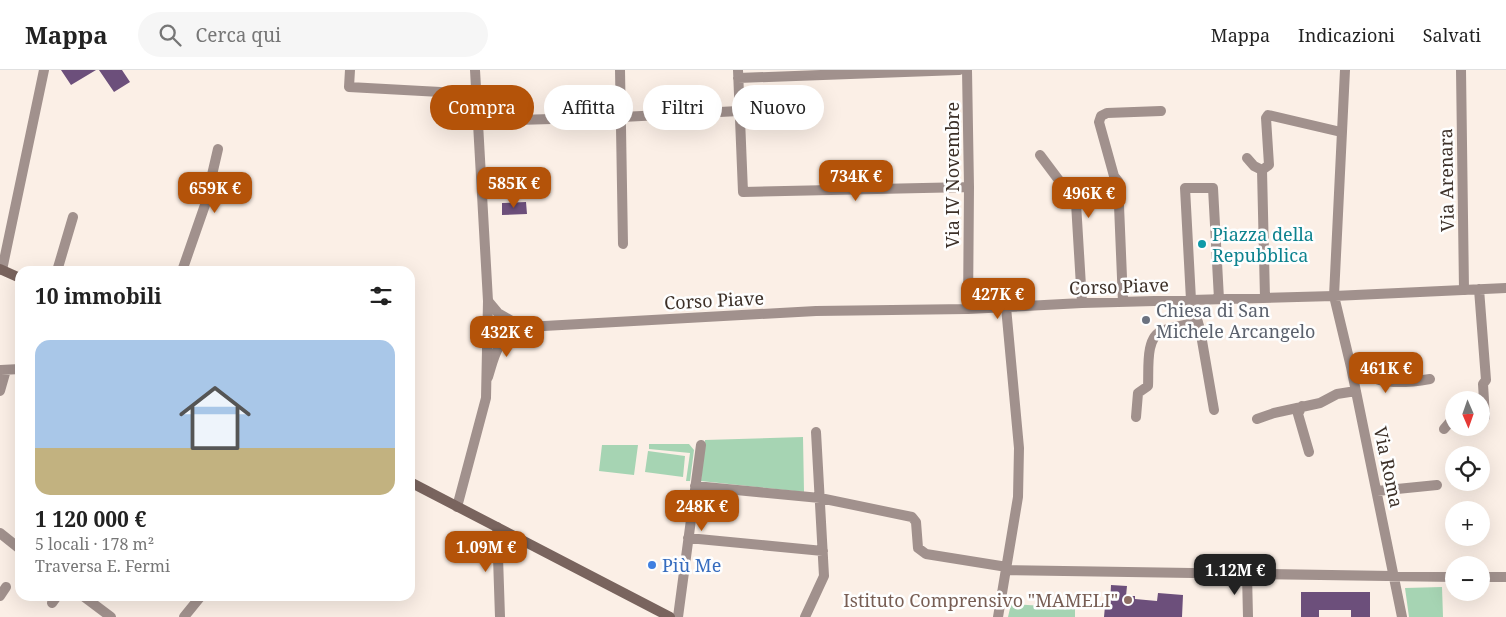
<!DOCTYPE html>
<html lang="it">
<head>
<meta charset="utf-8">
<style>
  :root { --surface:#fff; --page:#f6f6f6; --text:#222; --muted:#767676; --line:#e0e0e0; --accent:#b45309 }
  body { margin:0; font-family:"Noto Serif",serif; background:var(--page); color:var(--text); height:100vh; display:flex; flex-direction:column; font-size:19px; white-space:nowrap }
  * { box-sizing:border-box; margin:0 }
  p { font-size:16px; color:var(--muted) }
  .icon { flex:none; width:28px; height:28px; fill:none; stroke:currentColor; stroke-width:2; stroke-linecap:round; stroke-linejoin:round }
  .map { position:relative; flex:1; overflow:hidden }
  .drawer { position:absolute; left:15px; top:196px; width:400px; height:335px; display:flex; flex-direction:column; background:var(--surface); border-radius:15px; box-shadow:0 5px 20px #0002 }
  .drawer>* { flex:none }
  .top-card { position:absolute; left:430px; top:15px; width:475px; height:45px; display:flex; gap:10px }
  .needle { width:32px; rotate:178deg }
  .fabs { position:absolute; left:1445px; top:321px; display:grid; gap:10px }
  .fabs a { display:grid; place-items:center; width:45px; height:45px; border-radius:50%; background:var(--surface); box-shadow:0 5px 20px #0002; font-size:25px }
  .price { position:absolute; translate:-50% -42px; padding:0 11px; border-radius:10px; background:var(--accent); color:#fff; font-size:16px; line-height:32px; filter:drop-shadow(0 1px 2px #0008) }
  .price::after { content:''; position:absolute; left:50%; top:30px; width:15px; height:11px; margin-left:-8px; background:inherit; clip-path:polygon(0 0,100% 0,50% 100%) }
  .price.on { background:#222; color:#fff }
  ul { padding:0; list-style:none }
  li { display:grid; align-content:center; gap:10px; height:265px; padding:0 20px }
  li+li { border-top:1px solid var(--line) }
  li span { display:grid; place-items:center; height:155px; border-radius:15px; color:#555 }
  li>.icon { margin-inline-start:auto }
  span .icon { width:90px; height:90px; fill:#fffc; stroke-width:1 }
  li b { font-size:21px }
  h2 { display:flex; justify-content:space-between; align-items:center; height:60px; padding:0 20px; font-size:21px }
  .pill { padding:0 18px; border-radius:22px; background:var(--surface); box-shadow:0 5px 20px #0002; font-size:18px; line-height:45px }
  .pill.on { background:var(--accent); color:#fff }
  header { display:flex; align-items:center; gap:30px; box-sizing:border-box; height:70px; padding:0 25px; background:var(--surface); border-bottom:1px solid var(--line) }
  header strong { font-size:24px }
  nav { display:flex; gap:28px; margin-inline-start:auto; font-size:18px }
  .search { width:350px; height:45px; background:var(--page); display:flex; align-items:center; gap:12px; box-sizing:border-box; padding:0 18px; border-radius:28px; color:var(--muted); font-size:19px }
  .map>svg:first-child { display:block }
  .green { fill:#a6d4b3 }
  .building { fill:#6c4f7b }
  .lines { fill:none; stroke-linecap:round; stroke-linejoin:round }
  .pedestrian { stroke:#a1918d; stroke-width:10 }
  .minor { stroke:#a1918d; stroke-width:10 }
  .tertiary { stroke:#a1918d; stroke-width:10 }
  .secondary { stroke:#79645e; stroke-width:10 }
  .culture-dot { fill:#0f9aa8; stroke:#fefefe; stroke-width:2 }
  .worship-dot { fill:#6b7280; stroke:#fefefe; stroke-width:2 }
  .shop-dot { fill:#3f7fe0; stroke:#fefefe; stroke-width:2 }
  .education-dot { fill:#8d6e63; stroke:#fefefe; stroke-width:2 }
  .labels { text-anchor:middle; dominant-baseline:central; stroke-width:5; stroke-linejoin:round; paint-order:stroke }
  .street-label { font-size:18px; fill:#3c3028; stroke:#fefefe }
  .culture-label { font-size:18px; fill:#0d838f; stroke:#fefefe; text-anchor:start }
  .worship-label { font-size:18px; fill:#5b616d; stroke:#fefefe; text-anchor:start }
  .shop-label { font-size:18px; fill:#366cbe; stroke:#fefefe; text-anchor:start }
  .education-label { font-size:18px; fill:#785e54; stroke:#fefefe; text-anchor:end }
</style>
</head>
<body>
<header>
<strong>Mappa</strong>
<div class="search"><svg class="icon" aria-label="search" viewBox="0 0 24 24"><circle cx="10" cy="10" r="6"/><path d="M15 15l6 6"/></svg>Cerca qui</div>
<nav><a>Mappa</a><a>Indicazioni</a><a>Salvati</a></nav>
</header>
<div class="map">
<svg width="1506" height="547" viewBox="0 0 1506 547">
  <rect width="100%" height="100%" fill="#fbefe6"/>
  <!-- green -->
  <path class="green" d="M803 367 804 422 701 411 705 370Z
    M649 374H689L694 380 690 411H686L690 383 649 379Z
    M602 375H638L634 405 599 401Z
    M648 381 685 386 683 407 645 402Z
    M1442 517 1443 547H1409L1405 518Z
    M1011 534 1075 538V547H1008Z"/>
  <!-- building -->
  <path class="building" d="M61 0H96L71 15Z
    M99 0H122L130 12 114 22Z
    M526 132 527 144 502 145V133Z
    M1111 515 1127 516 1126 526H1135V529L1157 531 1158 523 1183 525 1182 547H1104L1105 536H1110Z
    M1301 522H1370V547H1351V540H1319V547H1301Z"/>
  <g class="lines">
    <!-- pedestrian -->
    <path class="pedestrian" d="M1461 0 1464 220
      M1334 226 1345 0"/>
    <!-- minor -->
    <path class="minor" d="M350 0 349 17 477 24
      M620 0 623 174
      M738 0 743 122 969 117
      M967 0 969 117 968 239
      M738 8 959 0
      M478 51 622 47 739 41
      M1040 85 1076 133 1082 233
      M1247 88 1254 96 1262 100
      M2 200 44 0
      M57 201 73 147
      M182 201 205 135 218 79
      M1479 219 1486 310 1483 314 1485 347H1481
      M1334 226 1351 297 1402 547
      M1265 228 1262 100 1269 95 1266 48 1268 45 1341 62
      M488 231 498 243 522 257
      M1123 232 1118 111 1114 106 1099 52 1101 46 1107 43 1161 41
      M488 259 816 241 968 239 1082 233 1334 226 1506 218
      M1351 297C1376 315 1401 314 1430 309
      M1 300 20 299
      M488 307C495 284 497 270 519 259
      M0 321 6 300
      M1302 336 1298 344 1309 382
      M1214 340 1200 259 1191 230 1185 118H1213L1219 229
      M1136 347 1138 323 1148 316C1149 300 1145 267 1162 261 1173 256 1186 255 1198 252
      M1257 349 1274 343 1320 333 1337 324 1356 321
      M1444 359 1450 352 1454 351
      M695 416 820 428 912 447 916 452 918 478 926 484 1007 497
      M1377 421 1437 415
      M497 457 500 547
      M0 463 20 479
      M688 468 823 481
      M1006 500 1454 507
      M1247 504 1248 547
      M1481 507H1506
      M0 526 6 517
      M83 526 111 547
      M52 533 57 526
      M184 547 201 526
      M678 547 701 375
      M805 547 824 506 816 362
      M998 547 1018 427 1019 378 1006 237"/>
    <!-- tertiary -->
    <path class="tertiary" d="M457 437 486 328 488 231 475 0"/>
    <!-- secondary -->
    <path class="secondary" d="M0 199 20 208
      M410 412 670 547"/>
  </g>
  <!-- markers -->
  <circle class="culture-dot" cx="1202" cy="174" r="5"/>
  <circle class="worship-dot" cx="1146" cy="250" r="5"/>
  <circle class="shop-dot" cx="652" cy="495" r="5"/>
  <circle class="education-dot" cx="1128" cy="530" r="5"/>
  <g class="labels">
    <!-- street labels -->
    <g class="street-label">
      <text transform="translate(952 105) rotate(-90)">Via IV Novembre</text>
      <text transform="translate(1446 110) rotate(-91)">Via Arenara</text>
      <text transform="translate(1119 216) rotate(-2)">Corso Piave</text>
      <text transform="translate(714 230) rotate(-3)">Corso Piave</text>
      <text transform="translate(1389 397) rotate(78)">Via Roma</text>
    </g>
    <!-- culture labels -->
    <g class="culture-label">
      <text x="1212" y="164">Piazza della<tspan x="1212" dy="21">Repubblica</tspan></text>
    </g>
    <!-- worship labels -->
    <g class="worship-label">
      <text x="1156" y="240">Chiesa di San<tspan x="1156" dy="21">Michele Arcangelo</tspan></text>
    </g>
    <!-- shop labels -->
    <g class="shop-label">
      <text x="662" y="495">Più Me</text>
    </g>
    <!-- education labels -->
    <g class="education-label">
      <text x="1118" y="530">Istituto Comprensivo "MAMELI"</text>
    </g>
  </g>
</svg>
<div class="fabs">
<a><svg class="needle" viewBox="-14 -14 28 28"><path d="M0-13l5 13h-10z" fill="#e53935"/><path d="M0 13l5-13h-10z" fill="#767676"/></svg></a>
<a><svg class="icon" aria-label="locate" viewBox="0 0 24 24"><circle cx="12" cy="12" r="6"/><path d="M12 2v4M12 18v4M2 12h4M18 12h4"/></svg></a>
<a>+</a>
<a>−</a>
</div>
<b class="price" style="left:856px;top:132px">734K €</b>
<b class="price" style="left:514px;top:139px">585K €</b>
<b class="price" style="left:215px;top:144px">659K €</b>
<b class="price" style="left:1089px;top:149px">496K €</b>
<b class="price" style="left:998px;top:250px">427K €</b>
<b class="price" style="left:507px;top:288px">432K €</b>
<b class="price" style="left:1386px;top:324px">461K €</b>
<b class="price" style="left:702px;top:462px">248K €</b>
<b class="price" style="left:486px;top:503px">1.09M €</b>
<b class="price on" style="left:1235px;top:526px">1.12M €</b>
<div class="top-card">
<a class="pill on">Compra</a>
<a class="pill">Affitta</a>
<a class="pill">Filtri</a>
<a class="pill">Nuovo</a>
</div>
<section class="drawer">
<h2>10 immobili<svg class="icon" aria-label="filters" viewBox="0 0 24 24"><path d="M4 7h16M4 17h16"/><circle cx="9" cy="7" r="2"/><circle cx="15" cy="17" r="2"/></svg></h2>
<ul>
<li><span style="background:linear-gradient(#a9c7e8 70%,#c2b280 0)"><svg class="icon" aria-label="home" viewBox="0 0 24 24"><path d="M3 11l9-7 9 7M6 9v11h12V9"/></svg></span><div><b>1 120 000 €</b><p>5 locali · 178 m²</p><p>Traversa E. Fermi</p></div></li>
</ul>
</section>
</div>
</body>
</html>
